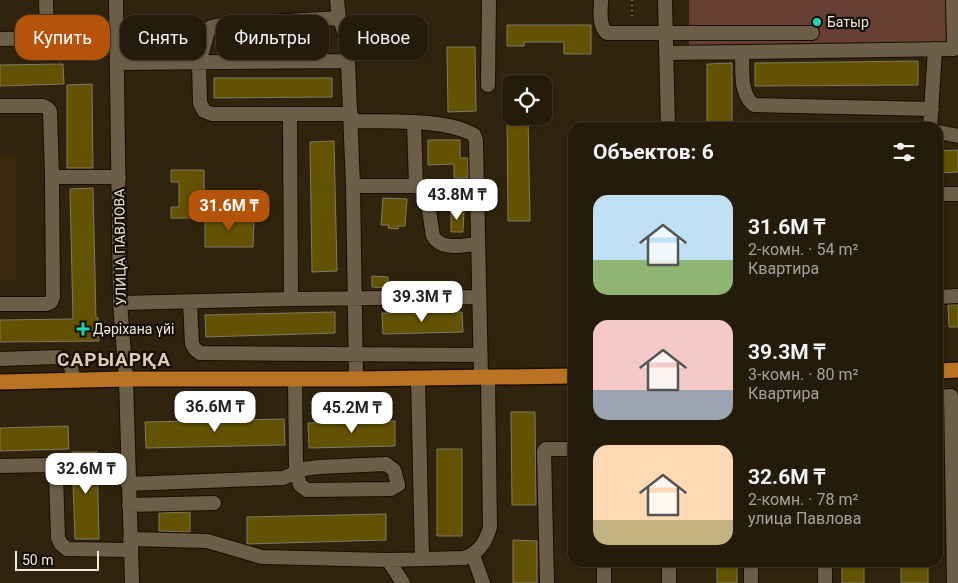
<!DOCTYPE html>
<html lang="ru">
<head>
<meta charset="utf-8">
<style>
  :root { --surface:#251b0b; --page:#312819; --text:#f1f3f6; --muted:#a3a19d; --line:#42392c; --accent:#b45309 }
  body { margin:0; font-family:Roboto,sans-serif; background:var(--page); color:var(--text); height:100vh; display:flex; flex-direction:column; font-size:19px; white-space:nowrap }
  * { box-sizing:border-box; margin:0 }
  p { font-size:16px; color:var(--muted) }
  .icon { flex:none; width:28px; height:28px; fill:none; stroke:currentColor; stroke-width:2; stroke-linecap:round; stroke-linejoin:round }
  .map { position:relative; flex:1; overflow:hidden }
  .drawer { position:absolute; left:568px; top:122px; width:375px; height:445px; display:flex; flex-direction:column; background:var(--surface); border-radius:15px; box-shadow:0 1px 4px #0004,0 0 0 1px var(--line) }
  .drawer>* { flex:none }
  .top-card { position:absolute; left:15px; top:15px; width:475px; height:45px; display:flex; gap:10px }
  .controls { position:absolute; left:502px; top:75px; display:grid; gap:10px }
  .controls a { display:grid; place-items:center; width:50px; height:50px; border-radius:10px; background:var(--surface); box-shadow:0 1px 4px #0004,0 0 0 1px var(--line); font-size:25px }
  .scale { position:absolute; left:15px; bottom:12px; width:84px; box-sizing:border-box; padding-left:5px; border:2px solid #f2e9dc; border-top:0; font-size:14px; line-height:18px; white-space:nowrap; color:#f2e9dc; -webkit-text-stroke:4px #140e06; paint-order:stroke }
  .price { position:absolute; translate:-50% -42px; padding:0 11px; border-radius:10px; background:#fff; color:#222; font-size:16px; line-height:32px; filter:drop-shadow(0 1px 2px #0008) }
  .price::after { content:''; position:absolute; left:50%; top:30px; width:15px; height:11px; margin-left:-8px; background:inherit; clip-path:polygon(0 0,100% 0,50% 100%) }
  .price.current { background:var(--accent); color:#fff }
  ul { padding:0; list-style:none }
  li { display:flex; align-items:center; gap:15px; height:125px; padding:0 25px }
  li span { display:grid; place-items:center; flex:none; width:140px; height:100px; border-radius:15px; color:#555 }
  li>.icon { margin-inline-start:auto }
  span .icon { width:60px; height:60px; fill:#fffc; stroke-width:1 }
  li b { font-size:21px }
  h2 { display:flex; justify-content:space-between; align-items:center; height:60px; padding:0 25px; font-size:21px }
  .chip { padding:0 18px; border-radius:15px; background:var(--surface); box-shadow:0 1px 4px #0004,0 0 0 1px var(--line); font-size:18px; line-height:45px }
  .chip.current { background:var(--accent); color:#fff }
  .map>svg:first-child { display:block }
  .built { fill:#39280c }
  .green { fill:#673f34 }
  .building { fill:#625201; stroke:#807a60 }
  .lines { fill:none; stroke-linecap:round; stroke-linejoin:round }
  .minor-casing { stroke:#190c00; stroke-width:16 }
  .major-casing { stroke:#190c00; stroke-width:18 }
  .path { stroke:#847968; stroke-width:2; stroke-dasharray:1 4; stroke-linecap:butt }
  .minor { stroke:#6d5e48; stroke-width:14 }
  .major { stroke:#ba7322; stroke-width:15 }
  .poi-dot { fill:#1cd5b1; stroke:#140e06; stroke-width:2 }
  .labels { text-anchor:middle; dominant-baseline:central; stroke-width:4.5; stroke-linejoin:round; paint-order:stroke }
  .poi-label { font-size:14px; fill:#f2e9dc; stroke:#140e06; text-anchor:start }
  .street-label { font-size:14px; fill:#f2e9dc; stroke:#140e06 }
  .district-label { font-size:19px; font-weight:bold; letter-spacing:1px; fill:#ddcbb2; stroke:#140e06 }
</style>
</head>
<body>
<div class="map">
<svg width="958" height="583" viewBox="0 0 958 583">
  <rect width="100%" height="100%" fill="#31240f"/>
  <!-- built -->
  <path class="built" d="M0 131 1 156H16L17 280H0Z"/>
  <!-- green -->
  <path class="green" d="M689 0H946V44L689 47Z"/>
  <!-- building -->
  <path class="building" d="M145 22 171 23V45L144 44Z
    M507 25H591V54H564V42H524V46H507Z
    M447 47H475L476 111 448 112Z
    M918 61V85L755 86V63Z
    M732 63V128H707V64Z
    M63 64 64 84 0 86V65Z
    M214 78H332V97L214 98Z
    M92 84 93 168H67V85Z
    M507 116H528L530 221H508Z
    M428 140H460V158H468V178H454V164L428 165Z
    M334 141 337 271 312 272 310 142Z
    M958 150V172L938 173V151Z
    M171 170H204V218H171V207H179V182H171Z
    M93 188 96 318H98L99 341 0 342V320L73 319 70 189Z
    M383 198 407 199 405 226H398V229L388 228 389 225H381Z
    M451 210H464L463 232H451Z
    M205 218H254L253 247H205Z
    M372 276 388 277 387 288 372 287Z
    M948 305H958V327H949Z
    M335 312V333L206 337 205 315Z
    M462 312 463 332 383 334 382 313Z
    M511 412H535L536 505H512Z
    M284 419 285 445 146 448 145 422Z
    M395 421V446L309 448 308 423Z
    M68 426 69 449 0 451V428Z
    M437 449H462V536H437Z
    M72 452H97L99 539H75Z
    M190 512V532L159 531V513Z
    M386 514V540L247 544V517Z
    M513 540 537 541V583H513Z
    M717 562H737V583H717Z
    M842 562H864V583H842Z
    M901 562H928V583H901Z"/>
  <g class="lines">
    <!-- minor casing -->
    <g class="minor-casing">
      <path id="minor" d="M46 0 47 38 117 36
        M116 0 120 303 126 379 132 583
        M337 0 339 18 348 41V61
        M601 0C601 11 598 25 607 33H812
        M665 0 668 128
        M339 18 221 25 211 27 208 31 199 63 200 103 204 111 212 114H351
        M0 39 47 38
        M742 52C743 70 739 93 754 105L932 109
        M667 53 954 49 953 0
        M117 63 348 61 353 186 356 379
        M488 85 489 0
        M0 106H43L47 108 50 111 52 177 53 297 51 302 46 304H0
        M290 114 291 299
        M351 121C384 122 446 118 474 135L476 141 481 377
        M414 122 416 186 426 192 433 236C441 251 463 245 477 244
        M930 128 935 49
        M938 132 958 136
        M52 177H119
        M353 186H416
        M426 192 476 194
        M938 194H958
        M938 297 958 296
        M190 302 192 344 195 349 200 353 480 355
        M120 303 291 299 478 297
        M0 359 59 357 70 363 74 380
        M418 378 422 558
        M938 397 951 396 954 583
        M386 464 394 470 398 485 391 489 307 490 300 485 296 470 319 467Z
        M0 466 49 465 56 474 58 538 61 544 67 549 130 550
        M128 484 283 478 293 474 296 470 295 379
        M129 505 214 503
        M130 539 207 541 262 557 388 560 464 558C479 553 486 542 490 527L488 377
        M473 555 483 583
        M388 560 403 583
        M604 562V583
        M751 562V583
        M825 562V583
        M547 583 544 451 546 449H572
        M669 583V562"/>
    </g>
    <!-- major casing -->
    <g class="major-casing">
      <path id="major" d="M938 371 958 370
        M0 382 126 379H356L572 376"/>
    </g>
    <!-- path -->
    <path class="path" d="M632 0V20"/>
    <!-- minor -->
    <use href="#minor" class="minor"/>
    <!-- major -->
    <use href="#major" class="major"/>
  </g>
  <!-- markers -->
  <g class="poi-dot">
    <circle cx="817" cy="22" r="5"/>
    <path d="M80.5 321.5h5v5h5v5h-5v5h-5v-5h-5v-5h5z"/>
  </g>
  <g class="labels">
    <!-- poi labels -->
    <g class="poi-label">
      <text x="827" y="22">Батыр</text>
      <text x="93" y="329">Дәріхана үйі</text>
    </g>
    <!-- street labels -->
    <g class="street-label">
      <text transform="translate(120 247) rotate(-91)">УЛИЦА ПАВЛОВА</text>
    </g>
    <!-- district labels -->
    <g class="district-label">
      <text x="114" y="359">САРЫАРҚА</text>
    </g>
  </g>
</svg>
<div class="controls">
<a><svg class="icon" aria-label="locate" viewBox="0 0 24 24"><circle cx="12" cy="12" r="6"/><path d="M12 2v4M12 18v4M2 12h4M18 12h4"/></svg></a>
</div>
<div class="scale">50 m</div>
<b class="price" style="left:457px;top:221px">43.8M ₸</b>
<b class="price current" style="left:229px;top:232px">31.6M ₸</b>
<b class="price" style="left:422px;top:323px">39.3M ₸</b>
<b class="price" style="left:215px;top:433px">36.6M ₸</b>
<b class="price" style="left:352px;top:434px">45.2M ₸</b>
<b class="price" style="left:86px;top:495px">32.6M ₸</b>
<div class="top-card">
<a class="chip current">Купить</a>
<a class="chip">Снять</a>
<a class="chip">Фильтры</a>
<a class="chip">Новое</a>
</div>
<section class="drawer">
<h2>Объектов: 6<svg class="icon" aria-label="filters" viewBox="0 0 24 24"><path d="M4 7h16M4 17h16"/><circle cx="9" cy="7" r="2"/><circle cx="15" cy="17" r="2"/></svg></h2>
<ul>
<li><span style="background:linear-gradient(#bfe0f5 65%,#8fb573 0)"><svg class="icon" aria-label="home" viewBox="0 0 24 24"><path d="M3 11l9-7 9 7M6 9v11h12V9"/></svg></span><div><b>31.6M ₸</b><p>2-комн. · 54 m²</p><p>Квартира</p></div></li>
<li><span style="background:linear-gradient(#f6c9c9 70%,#9aa5b1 0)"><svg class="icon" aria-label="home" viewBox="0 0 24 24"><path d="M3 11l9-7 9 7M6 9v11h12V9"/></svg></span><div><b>39.3M ₸</b><p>3-комн. · 80 m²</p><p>Квартира</p></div></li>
<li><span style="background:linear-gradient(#ffd9b3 75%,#c2b280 0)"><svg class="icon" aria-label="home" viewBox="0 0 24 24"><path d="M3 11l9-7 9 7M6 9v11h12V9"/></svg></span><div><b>32.6M ₸</b><p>2-комн. · 78 m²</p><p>улица Павлова</p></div></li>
</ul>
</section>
</div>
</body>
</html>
